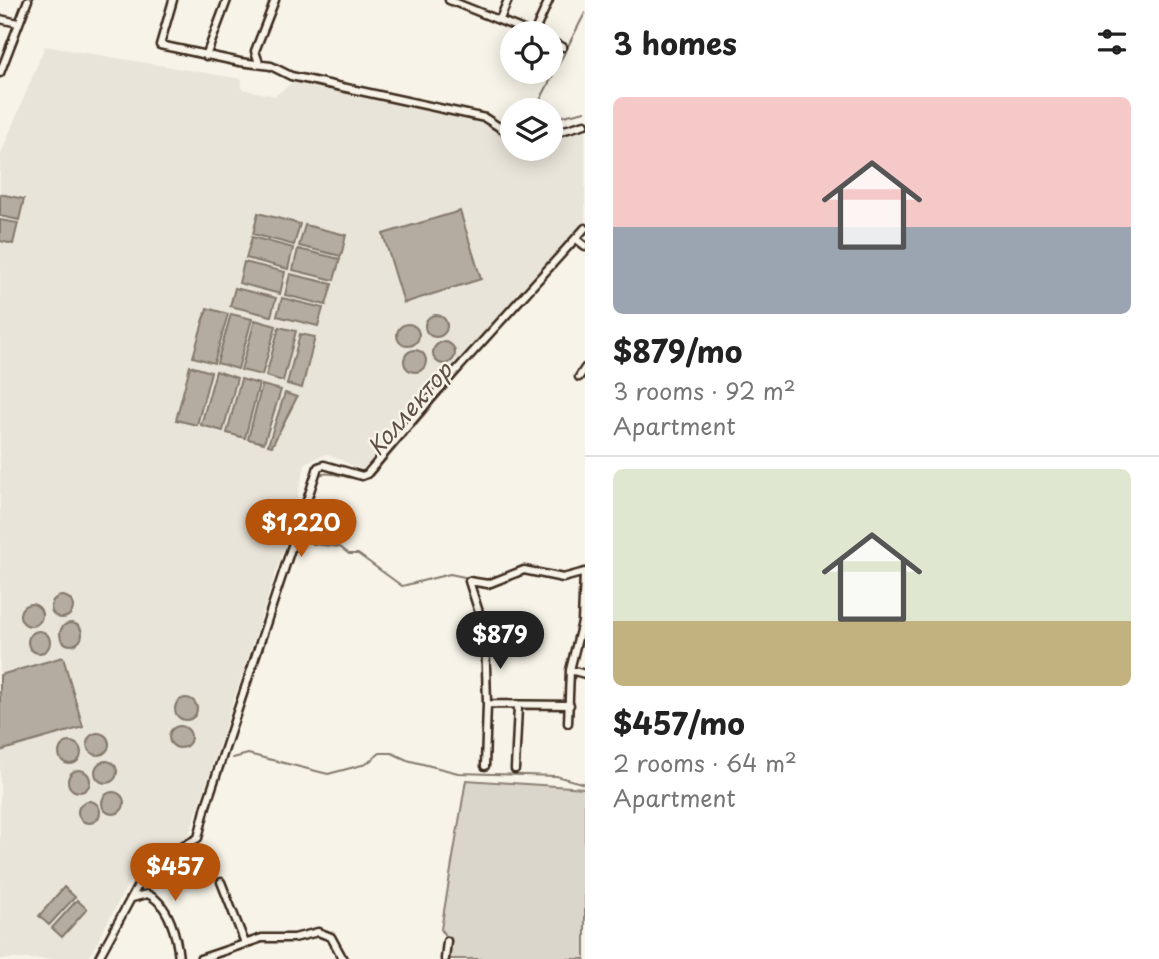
<!DOCTYPE html>
<html lang="en">
<head>
<meta charset="utf-8">
<style>
  :root { --surface:#fff; --page:#f2f2f2; --text:#222; --muted:#767676; --line:#e0e0e0; --accent:#b45309 }
  body { margin:0; font-family:"Playpen Sans",sans-serif; background:var(--page); color:var(--text); height:100vh; display:flex; flex-direction:column; font-size:26px; white-space:nowrap }
  * { box-sizing:border-box; margin:0 }
  p { font-size:23px; color:var(--muted) }
  .icon { flex:none; width:38px; height:38px; fill:none; stroke:currentColor; stroke-width:2; stroke-linecap:round; stroke-linejoin:round }
  .map { position:relative; flex:1; overflow:hidden }
  .details { display:flex; flex-direction:column; background:var(--surface); width:574px }
  .details>* { flex:none }
  .tools { position:absolute; left:500px; top:21px; display:grid; gap:14px }
  .tools a { display:grid; place-items:center; width:63px; height:63px; border-radius:50%; background:var(--surface); box-shadow:0 4px 18px #0003; font-size:35px }
  .price { position:absolute; translate:-50% -60px; padding:0 16px; border-radius:24px; background:var(--accent); color:#fff; font-size:23px; line-height:46px; filter:drop-shadow(0 2px 4px #0008) }
  .price::after { content:''; position:absolute; left:50%; top:42px; width:21px; height:16px; margin-left:-10px; background:inherit; clip-path:polygon(0 0,100% 0,50% 100%) }
  .price.active { background:#222; color:#fff }
  ul { padding:0; list-style:none }
  li { display:grid; align-content:center; gap:14px; height:371px; padding:0 28px }
  li+li { border-top:2px solid var(--line) }
  li span { display:grid; place-items:center; height:217px; border-radius:10px; color:#555 }
  li>.icon { margin-inline-start:auto }
  span .icon { width:126px; height:126px; fill:#fffc; stroke-width:1 }
  li b { font-size:30px }
  h2 { display:flex; justify-content:space-between; align-items:center; height:84px; padding:0 28px; font-size:30px }
  main { display:flex; flex:1; min-height:0 }
  .map>svg:first-child { display:block }
  .built { fill:#e9e4d9 }
  .green { fill:#dbd6cb; stroke:#8b8074; stroke-width:2 }
  .water { fill:#b4aca0; stroke:#84786c; stroke-width:2 }
  .lines { fill:none; stroke-linecap:round; stroke-linejoin:round }
  .stream { stroke:#84786c; stroke-width:2 }
  .minor-casing { stroke:#3b2a1e; stroke-width:11 }
  .minor { stroke:#f7f3e8; stroke-width:6 }
  .labels { text-anchor:middle; dominant-baseline:central; stroke-width:5; stroke-linejoin:round; paint-order:stroke }
  .water-label { font-size:23px; font-style:italic; fill:#5f5145; stroke:#f7f3e8 }
</style>
</head>
<body>
<main>
<div class="map">
<svg width="585" height="959" viewBox="0 0 585 959">
  <rect width="100%" height="100%" fill="#f7f3e8"/>
  <filter id="ink" filterUnits="userSpaceOnUse"><feTurbulence type="fractalNoise" baseFrequency=".0143" numOctaves="2"/><feDisplacementMap in="SourceGraphic" scale="14" xChannelSelector="R" yChannelSelector="G"/><feConvolveMatrix kernelMatrix="1 2 1 2 8 2 1 2 1" color-interpolation-filters="sRGB"/></filter>
  <g filter="url(#ink)">
    <!-- built -->
    <path class="built" d="M45 46 242 79 241 89 275 96 295 80 480 122 513 142V149H551V137L585 127V222L363 470 327 454 306 462 286 541 189 836 150 853 137 867 88 959H0V156Z"/>
    <!-- green -->
    <path class="green" d="M466 780 585 788V959H443L446 938 441 929Z"/>
    <!-- water -->
    <path class="water" d="M0 194 24 199 19 220 0 216Z
      M460 211 481 279 404 303 383 234Z
      M258 213 300 224 294 245 253 234Z
      M0 220 18 223 13 244 0 241Z
      M305 225 346 235 341 256 299 246Z
      M252 237 293 248 288 269 246 258Z
      M298 249 340 259 334 280 293 270Z
      M244 262 285 272 280 294 239 283Z
      M290 274 332 284 326 305 285 295Z
      M235 288 276 298 271 316 230 306Z
      M282 298 323 308 318 326 277 316Z
      M207 308 228 314 214 363 193 357Z
      M231 314 252 319 238 369 217 363Z
      M425 326a11 11 0 1 1 22 0a11 11 0 1 1-22 0Z
      M255 320 276 326 262 375 241 370Z
      M397 335a11 11 0 1 1 22 0a11 11 0 1 1-22 0Z
      M279 327 296 331 283 381 266 376Z
      M300 334 315 337 302 388 287 384Z
      M433 353a11 11 0 1 1 22 0a11 11 0 1 1-22 0Z
      M404 361a11 11 0 1 1 22 0a11 11 0 1 1-22 0Z
      M190 366 211 372 197 425 176 420Z
      M216 371 237 378 223 431 201 425Z
      M241 379 259 384 245 438 227 433Z
      M262 385 281 390 264 443 248 439Z
      M285 393 297 397 272 446 268 445Z
      M51 607a11 11 0 1 1 22 0a11 11 0 1 1-22 0Z
      M20 615a11 11 0 1 1 22 0a11 11 0 1 1-22 0Z
      M60 634a11 11 0 1 1 22 0a11 11 0 1 1-22 0Z
      M28 642a11 11 0 1 1 22 0a11 11 0 1 1-22 0Z
      M63 657 83 727 0 751V675Z
      M175 709a11 11 0 1 1 22 0a11 11 0 1 1-22 0Z
      M169 737a11 11 0 1 1 22 0a11 11 0 1 1-22 0Z
      M87 744a11 11 0 1 1 22 0a11 11 0 1 1-22 0Z
      M59 753a11 11 0 1 1 22 0a11 11 0 1 1-22 0Z
      M95 772a11 11 0 1 1 22 0a11 11 0 1 1-22 0Z
      M68 781a11 11 0 1 1 22 0a11 11 0 1 1-22 0Z
      M102 803a11 11 0 1 1 22 0a11 11 0 1 1-22 0Z
      M78 812a11 11 0 1 1 22 0a11 11 0 1 1-22 0Z
      M64 887 75 897 49 925 39 916Z
      M77 900 87 909 62 937 52 928Z"/>
    <g class="lines">
      <!-- stream -->
      <path class="stream" d="M535 110 585 13
        M551 119 585 111
        M316 483 319 475C335 469 350 483 370 478L474 356
        M297 534 313 544 340 547 349 554H358L402 586 450 574 469 578
        M529 568 551 572
        M560 574 578 571
        M478 579 490 580
        M233 758 248 754 328 774 366 764 380 753H392L407 760 458 773 556 776 585 784"/>
      <!-- minor casing -->
      <g class="minor-casing">
        <path id="minor" d="M173 0 160 45 240 62 271 66 291 76 485 118 513 136
          M449 0 531 33
          M0 19 18 23
          M500 19 508 0
          M534 33 549 0
          M551 42 563 47
          M206 56 227 0
          M259 63 255 51 275 0
          M0 73 28 0
          M551 134 585 124
          M576 239 585 246
          M579 377 585 368
          M570 670 585 674
          M487 704 570 705
          M568 723 570 670 582 622 584 573
          M485 766 487 704 485 631 469 581 488 584 524 570 563 578 585 572
          M515 769 518 707
          M221 882 245 943
          M132 898 147 894C169 903 177 937 179 959
          M98 959 149 865 198 838 206 806 318 467 324 465 362 476 367 474 434 395 585 228
          M200 959 262 938H294L318 932 331 937 343 959
          M445 959 447 941"/>
      </g>
      <!-- minor -->
      <use href="#minor" class="minor"/>
    </g>
  </g>
  <g class="labels">
    <!-- water labels -->
    <g class="water-label">
      <text transform="translate(409 408) rotate(-49)">Коллектор</text>
    </g>
  </g>
</svg>
<div class="tools">
<a><svg class="icon" aria-label="locate" viewBox="0 0 24 24"><circle cx="12" cy="12" r="6"/><path d="M12 2v4M12 18v4M2 12h4M18 12h4"/></svg></a>
<a><svg class="icon" aria-label="layers" viewBox="0 0 24 24"><path d="M12 4l9 5-9 5-9-5zM3 14l9 5 9-5"/></svg></a>
</div>
<b class="price" style="left:301px;top:559px">$1,220</b>
<b class="price active" style="left:500px;top:671px">$879</b>
<b class="price" style="left:175px;top:903px">$457</b>
</div>
<section class="details">
<h2>3 homes<svg class="icon" aria-label="filters" viewBox="0 0 24 24"><path d="M4 7h16M4 17h16"/><circle cx="9" cy="7" r="2"/><circle cx="15" cy="17" r="2"/></svg></h2>
<ul>
<li><span style="background:linear-gradient(#f6c9c9 60%,#9aa5b1 0)"><svg class="icon" aria-label="home" viewBox="0 0 24 24"><path d="M3 11l9-7 9 7M6 9v11h12V9"/></svg></span><div><b>$879/mo</b><p>3 rooms · 92 m²</p><p>Apartment</p></div></li>
<li><span style="background:linear-gradient(#dfe7d0 70%,#c2b280 0)"><svg class="icon" aria-label="home" viewBox="0 0 24 24"><path d="M3 11l9-7 9 7M6 9v11h12V9"/></svg></span><div><b>$457/mo</b><p>2 rooms · 64 m²</p><p>Apartment</p></div></li>
</ul>
</section>
</main>
</body>
</html>
